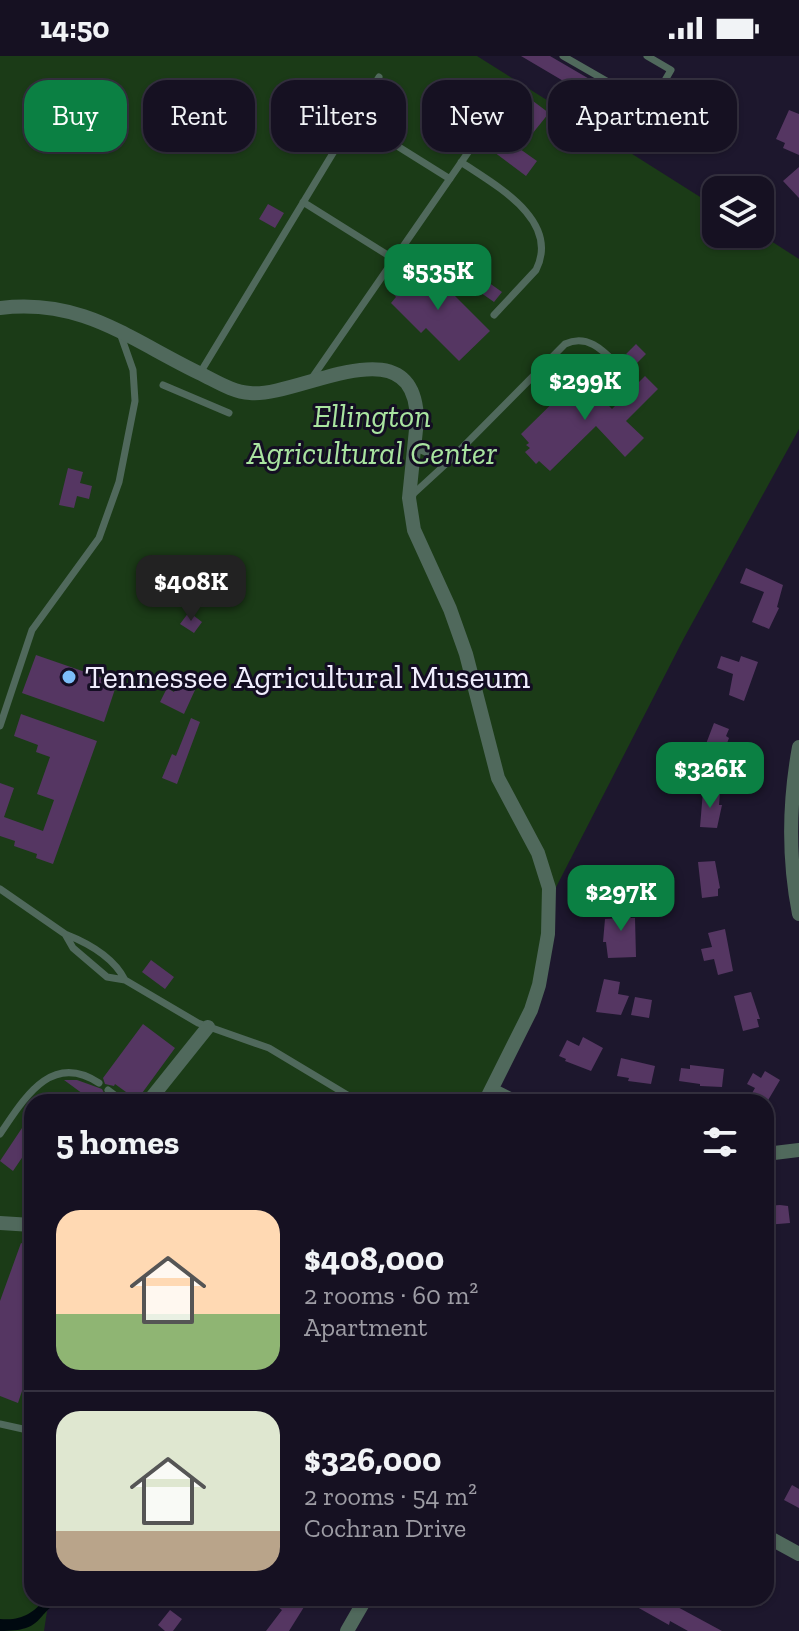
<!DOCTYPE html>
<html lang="en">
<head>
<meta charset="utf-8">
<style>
  :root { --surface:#161122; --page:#231f2f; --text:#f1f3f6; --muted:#9e9da5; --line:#353140; --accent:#0b8043 }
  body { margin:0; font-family:"Zilla Slab",serif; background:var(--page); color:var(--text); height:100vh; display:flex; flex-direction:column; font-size:30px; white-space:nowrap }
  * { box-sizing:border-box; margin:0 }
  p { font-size:26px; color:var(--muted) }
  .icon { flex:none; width:44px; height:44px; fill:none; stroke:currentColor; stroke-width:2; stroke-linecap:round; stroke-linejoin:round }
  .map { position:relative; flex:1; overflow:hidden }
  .details { position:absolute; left:24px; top:1038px; width:750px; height:512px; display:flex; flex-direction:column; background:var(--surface); border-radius:24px; box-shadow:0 2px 6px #0004,0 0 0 2px var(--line) }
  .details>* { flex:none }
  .hud { position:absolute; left:24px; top:24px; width:752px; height:72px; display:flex; gap:16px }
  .buttons { position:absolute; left:702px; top:120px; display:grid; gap:16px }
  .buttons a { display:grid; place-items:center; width:72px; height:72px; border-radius:16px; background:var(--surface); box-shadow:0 2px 6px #0004,0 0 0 2px var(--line); font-size:40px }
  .price { position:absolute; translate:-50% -68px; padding:0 18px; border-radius:16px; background:var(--accent); color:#fff; font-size:26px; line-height:52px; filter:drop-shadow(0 2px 4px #0008) }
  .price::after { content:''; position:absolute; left:50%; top:48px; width:24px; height:18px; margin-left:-12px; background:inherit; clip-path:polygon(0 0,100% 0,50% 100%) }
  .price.on { background:#222; color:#fff }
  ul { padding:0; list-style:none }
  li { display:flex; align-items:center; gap:24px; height:200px; padding:0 32px }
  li+li { border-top:2px solid var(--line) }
  li span { display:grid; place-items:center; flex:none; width:224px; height:160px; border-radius:24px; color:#555 }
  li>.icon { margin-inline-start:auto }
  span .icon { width:96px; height:96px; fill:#fffc; stroke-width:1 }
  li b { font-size:34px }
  h2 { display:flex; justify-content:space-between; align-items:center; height:96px; padding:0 32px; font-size:34px }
  .tag { padding:0 28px; border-radius:24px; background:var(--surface); box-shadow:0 2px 6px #0004,0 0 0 2px var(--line); font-size:28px; line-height:72px }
  .tag.on { background:var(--accent); color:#fff }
  .status { display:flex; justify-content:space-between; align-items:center; height:56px; padding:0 40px; background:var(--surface); direction:ltr }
  .status svg { height:22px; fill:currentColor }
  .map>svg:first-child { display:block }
  .green { fill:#1b3b17 }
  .water { fill:#000910 }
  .building { fill:#553662 }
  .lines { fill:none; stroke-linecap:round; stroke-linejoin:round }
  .service { stroke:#50695c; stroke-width:7 }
  .minor { stroke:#50695c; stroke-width:14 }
  .poi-dot { fill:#7cbef9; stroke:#140e23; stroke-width:3 }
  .labels { text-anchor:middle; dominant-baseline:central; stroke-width:6; stroke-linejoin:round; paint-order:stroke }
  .park-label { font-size:32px; font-style:italic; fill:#a9e4a0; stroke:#140e23 }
  .poi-label { font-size:32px; fill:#f0edfd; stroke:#140e23; text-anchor:start }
</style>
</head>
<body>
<div class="status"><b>14:50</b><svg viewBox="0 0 49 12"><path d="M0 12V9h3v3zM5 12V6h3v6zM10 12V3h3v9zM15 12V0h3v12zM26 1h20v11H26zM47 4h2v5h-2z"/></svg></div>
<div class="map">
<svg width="799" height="1575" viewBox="0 0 799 1575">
  <rect width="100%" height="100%" fill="#1d172d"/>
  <!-- green -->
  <path class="green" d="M0 0H477L716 151V178H760L799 203V373L684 582 550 843 539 929 485 1046H32V1542H49L44 1575H0Z"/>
  <!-- water -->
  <path class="water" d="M47 1542H65C32 1559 47 1575 0 1575V1563C23 1565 32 1557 47 1542Z"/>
  <!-- building -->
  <path class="building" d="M521 0H550L651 59 643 72Z
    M525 39 549 57 520 93 537 105 526 120 486 90 496 75 505 82 523 58 515 52Z
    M789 54 799 58V99L783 92 785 87 776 83Z
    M799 111V142L783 125Z
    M268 148 284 157 275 172 259 163Z
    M422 207 490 275 459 305 426 272 421 277 391 247 396 241 392 236Z
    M471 214 502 236 494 246 464 225Z
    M636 288 646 298 636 308 626 298Z
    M580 320 612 353 645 320 658 333 626 365 644 382 625 401 596 370 550 415 539 405 536 408 525 396 530 392 526 389 529 387 521 378Z
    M68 412 83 416 80 427 92 430 89 443 77 440 74 452 59 449Z
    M746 512 783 529 777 551 779 552 769 573 752 566 764 536 740 527Z
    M189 556 202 566 194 577 180 568Z
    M36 599 117 627 104 666 22 637Z
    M721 600 739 606 741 600 758 606 744 645 729 639 733 618 717 612Z
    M179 626 195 634 184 658 160 646 167 632 174 636Z
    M21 658 97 685 53 808 36 802 37 798 14 790 15 785 0 780V727L14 732 4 761 43 775 54 744 37 738 50 701 36 696 38 689 14 680Z
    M191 662 200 666 177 728 162 722 172 698 176 700Z
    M714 667 729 673 726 680 729 682 719 708 701 701Z
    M703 735 720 737 719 749H722L717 772 700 771Z
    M715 805 720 832 718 833V840L702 842 698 806Z
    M621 839H630L631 862H635L636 901 608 902 606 886H603L605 863 621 862Z
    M725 873 733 915 718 919 714 903 704 905 701 893 712 891 708 877Z
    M151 904 174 921 165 933 142 916Z
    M604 923 620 926 618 938 629 940 621 959 596 956Z
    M751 936 760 963H757L759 971 743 975 734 940Z
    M635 941 652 944 649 962 631 959Z
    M143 968 175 992 137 1044 115 1028 114 1030 105 1028 103 1022Z
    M583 981 603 992 591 1015 565 1005 566 1003 559 1000 567 984 579 990Z
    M621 1002 655 1010 651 1028 628 1025 629 1022 617 1020Z
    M690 1009 724 1013 722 1031 700 1030V1028L679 1025 681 1012 690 1013Z
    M765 1015 780 1024 767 1046H747L755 1032 747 1028 753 1017 761 1022Z
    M64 1024H77L102 1033 106 1041 102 1046H94Z
    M24 1069 32 1074V1087L13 1115 0 1105Z
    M780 1149 788 1150 790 1167 766 1169V1150Z
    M21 1187 32 1191V1335L23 1332 18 1347 0 1340V1245Z
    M792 1429 799 1433V1452L784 1444Z
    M280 1542H292L304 1551 289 1575H266L282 1554 275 1549Z
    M621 1542H661L722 1575H688L670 1565 669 1569Z
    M170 1554 182 1563 173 1575H165L158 1569Z"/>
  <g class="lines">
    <!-- service -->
    <path class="service" d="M563 0 650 50 671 14 647 0
      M354 63 450 123
      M461 106C495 129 561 164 536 214L494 259
      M303 146 394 203
      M200 317 379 21
      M312 322 505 43
      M163 329 229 357
      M414 391 448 406
      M411 440 448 406 565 288C590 276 607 299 624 315L608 329
      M0 670 32 574 99 482 119 426 135 345 133 314 120 277
      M0 833 65 878 73 892 107 921 125 924 198 967 269 992 359 1046
      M65 878C88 887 114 902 125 924
      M108 1034 124 1046
      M0 1078C24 1043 51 995 99 1027
      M0 1368 32 1375"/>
    <!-- minor -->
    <path class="minor" d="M0 252C82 242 129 283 199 317 216 325 232 336 250 337 299 342 415 265 417 364L409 442 414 474 450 553 466 598 498 722 538 797 549 832 548 878 539 929 531 954 485 1046
      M799 691C789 746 788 802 799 858
      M492 1034 516 1046
      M148 1046 208 971
      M766 1098 799 1094
      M0 1167 32 1169
      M766 1480 799 1498
      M347 1575 366 1542"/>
  </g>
  <!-- markers -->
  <circle class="poi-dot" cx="69" cy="621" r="8"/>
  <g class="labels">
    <!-- park labels -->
    <g class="park-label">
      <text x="372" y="360">Ellington<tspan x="372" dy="37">Agricultural Center</tspan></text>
    </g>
    <!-- poi labels -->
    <g class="poi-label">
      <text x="85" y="621">Tennessee Agricultural Museum</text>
    </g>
  </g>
</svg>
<div class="buttons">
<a><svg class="icon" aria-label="layers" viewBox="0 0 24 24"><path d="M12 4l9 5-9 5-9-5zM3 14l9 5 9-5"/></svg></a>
</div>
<b class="price" style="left:438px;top:256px">$535K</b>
<b class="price" style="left:585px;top:366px">$299K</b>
<b class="price on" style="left:191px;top:567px">$408K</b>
<b class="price" style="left:710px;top:754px">$326K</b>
<b class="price" style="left:621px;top:877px">$297K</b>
<div class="hud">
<a class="tag on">Buy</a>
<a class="tag">Rent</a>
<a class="tag">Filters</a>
<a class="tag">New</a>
<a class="tag">Apartment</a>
</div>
<section class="details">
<h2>5 homes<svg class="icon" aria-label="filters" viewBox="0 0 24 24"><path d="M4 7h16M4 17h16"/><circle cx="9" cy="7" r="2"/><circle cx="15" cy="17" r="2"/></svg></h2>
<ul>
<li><span style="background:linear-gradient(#ffd9b3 65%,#8fb573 0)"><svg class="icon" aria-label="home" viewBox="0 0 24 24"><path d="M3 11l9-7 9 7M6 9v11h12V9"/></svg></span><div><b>$408,000</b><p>2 rooms · 60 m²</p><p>Apartment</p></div></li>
<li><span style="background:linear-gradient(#dfe7d0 75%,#b9a48a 0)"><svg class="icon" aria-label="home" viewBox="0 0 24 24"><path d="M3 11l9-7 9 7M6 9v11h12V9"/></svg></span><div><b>$326,000</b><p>2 rooms · 54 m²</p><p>Cochran Drive</p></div></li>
</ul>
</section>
</div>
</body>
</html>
